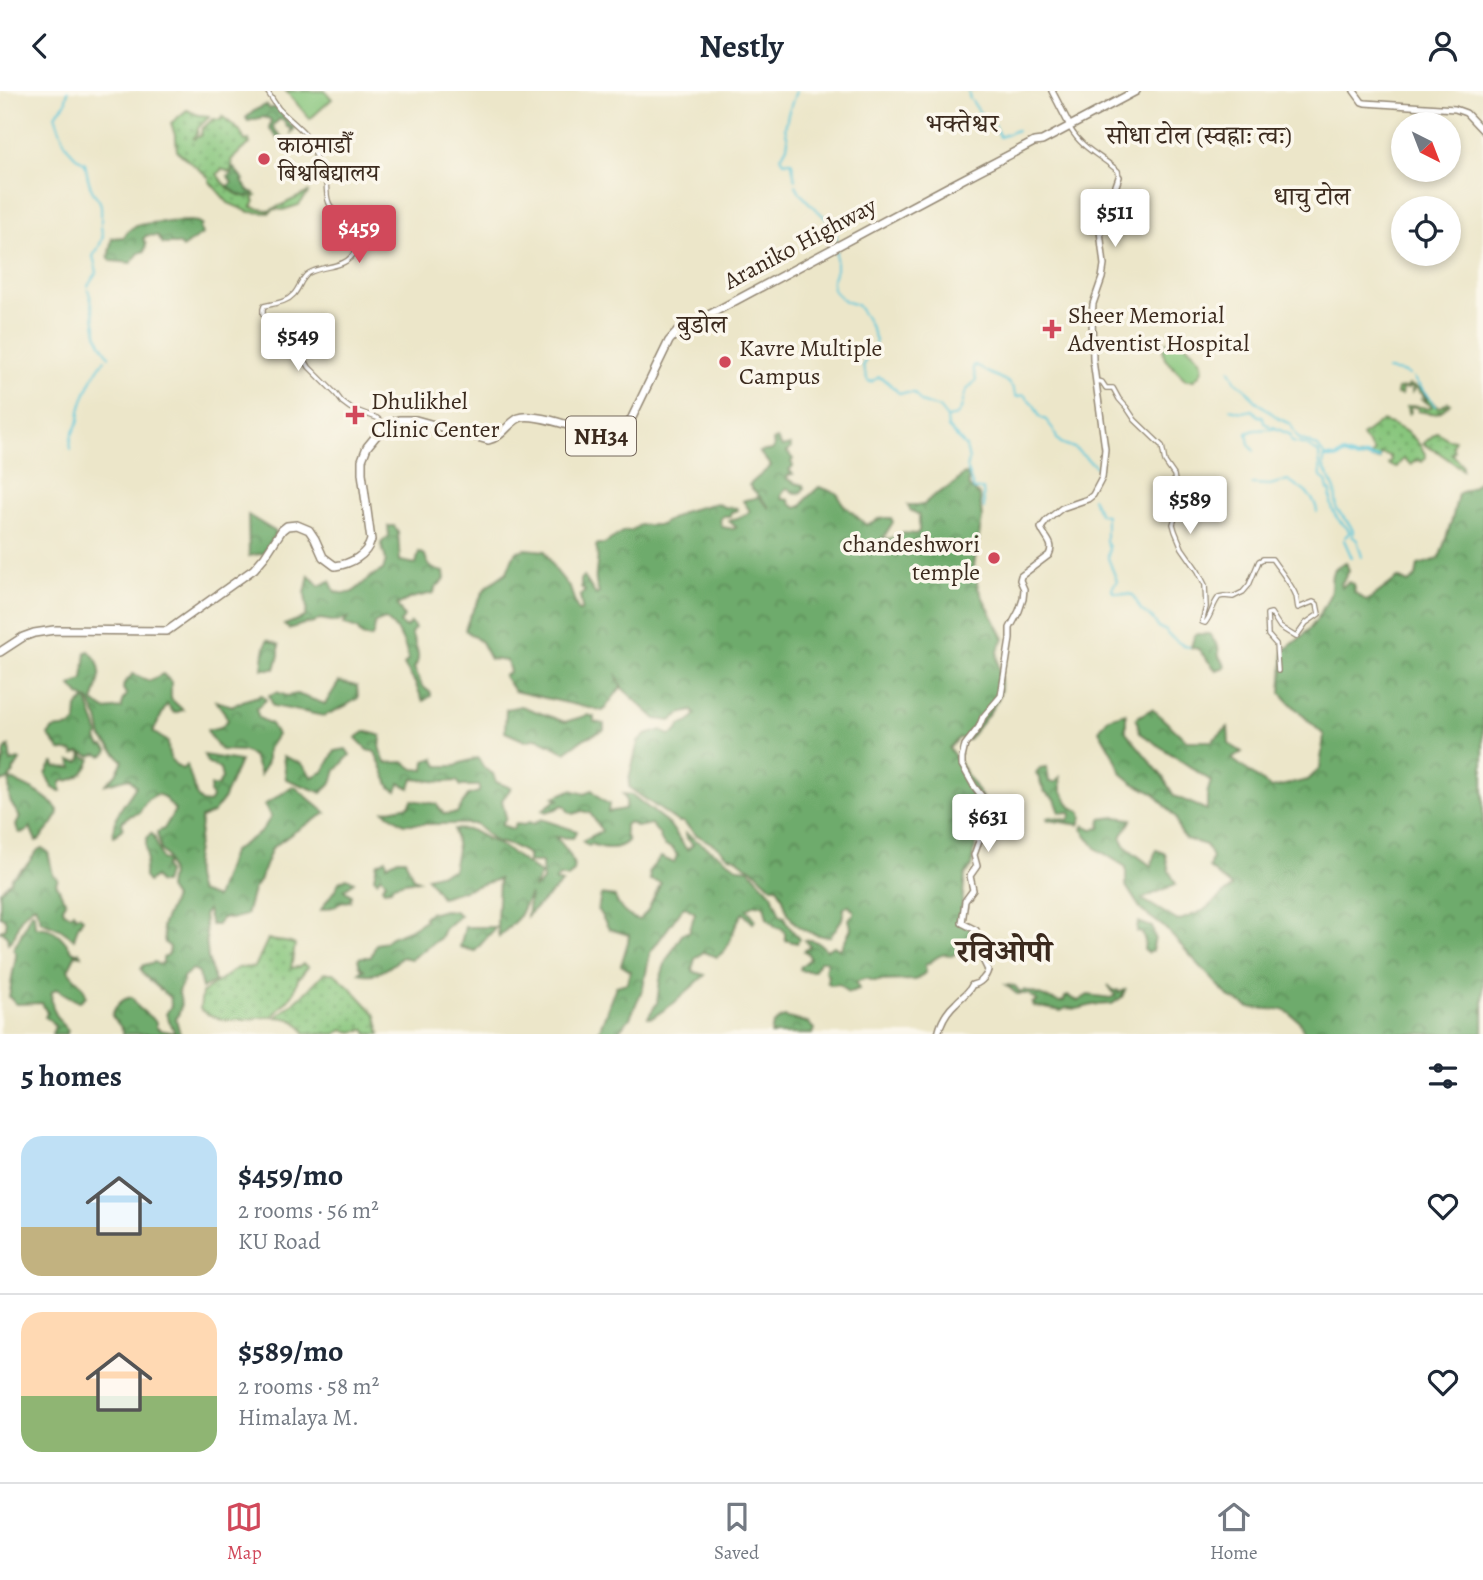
<!DOCTYPE html>
<html lang="en">
<head>
<meta charset="utf-8">
<style>
  :root { --surface:#fff; --page:#f2f2f3; --text:#1f2937; --muted:#747a83; --line:#e0e1e3; --accent:#d1495b }
  body { margin:0; font-family:Alegreya,"Noto Serif Devanagari",serif; background:var(--page); color:var(--text); height:100vh; display:flex; flex-direction:column; font-size:26px; white-space:nowrap }
  * { box-sizing:border-box; margin:0 }
  p { font-size:23px; color:var(--muted) }
  .icon { flex:none; width:38px; height:38px; fill:none; stroke:currentColor; stroke-width:2; stroke-linecap:round; stroke-linejoin:round }
  .map { position:relative; height:943px; overflow:hidden }
  .details { display:flex; flex-direction:column; background:var(--surface); flex:1 }
  .details>* { flex:none }
  .needle { width:46px; rotate:138deg }
  .fabs { position:absolute; left:1391px; top:21px; display:grid; gap:14px }
  .fabs a { display:grid; place-items:center; width:70px; height:70px; border-radius:50%; background:var(--surface); box-shadow:0 4px 10px #0003; font-size:35px }
  .price { position:absolute; translate:-50% -60px; padding:0 16px; border-radius:7px; background:#fff; color:#222; font-size:23px; line-height:46px; filter:drop-shadow(0 2px 4px #0008) }
  .price::after { content:''; position:absolute; left:50%; top:42px; width:21px; height:16px; margin-left:-10px; background:inherit; clip-path:polygon(0 0,100% 0,50% 100%) }
  .price.active { background:var(--accent); color:#fff }
  ul { padding:0; list-style:none }
  li { display:flex; align-items:center; gap:21px; height:175px; padding:0 21px }
  li+li { border-top:2px solid var(--line) }
  li span { display:grid; place-items:center; flex:none; width:196px; height:140px; border-radius:21px; color:#555 }
  li>.icon { margin-inline-start:auto }
  span .icon { width:84px; height:84px; fill:#fffc; stroke-width:1 }
  li b { font-size:30px }
  h2 { display:flex; justify-content:space-between; align-items:center; height:84px; padding:0 21px; font-size:30px }
  header { display:flex; justify-content:space-between; align-items:center; height:91px; padding:0 21px; background:var(--surface); font-size:32px; font-weight:700 }
  .tabs { display:flex; justify-content:space-around; align-items:center; height:98px; border-top:2px solid var(--line); background:var(--surface); font-size:19px; color:var(--muted) }
  .tabs a { display:grid; justify-items:center; gap:4px }
  .tabs .active { color:var(--accent) }
  .map>svg:first-child { display:block }
  .grass { fill:url(#grass-dots); stroke:#62784e; stroke-width:2 }
  .forest { fill:url(#forest-crowns); stroke:#546a45; stroke-width:2 }
  .pitch { fill:#88c67d; stroke:#62784e; stroke-width:2 }
  .lines { fill:none; stroke-linecap:round; stroke-linejoin:round }
  .stream { stroke:#5ec7da; stroke-width:2 }
  .canal { stroke:#5ec7da; stroke-width:3.5 }
  .minor-casing { stroke:#948874; stroke-width:6 }
  .major-casing { stroke:#948874; stroke-width:8 }
  .highway-casing { stroke:#948874; stroke-width:10 }
  .minor { stroke:#fff; stroke-width:3.5 }
  .major { stroke:#fff; stroke-width:5 }
  .highway { stroke:#fff; stroke-width:7 }
  .poi-dot { fill:#d1495b; stroke:#fbf7ec; stroke-width:2.5 }
  .labels { text-anchor:middle; dominant-baseline:central; stroke-width:7; stroke-linejoin:round; paint-order:stroke }
  .shield { fill:#fbf7ec; stroke:#75685c; stroke-width:2 }
  .shield-label { font-size:23px; font-weight:bold; fill:#3b2a1e }
  .poi-label { font-size:24px; fill:#3b2a1e; stroke:#fbf7ec; text-anchor:start }
  .street-label { font-size:24px; fill:#3b2a1e; stroke:#fbf7ec }
  .neighbourhood-label { font-size:26px; fill:#3b2a1e; stroke:#fbf7ec }
  .district-label { font-size:32px; font-weight:bold; fill:#3b2a1e; stroke:#fbf7ec }
</style>
</head>
<body>
<header><svg class="icon" aria-label="back" viewBox="0 0 24 24"><path d="M15 5l-7 7 7 7"/></svg>Nestly<svg class="icon" aria-label="person" viewBox="0 0 24 24"><circle cx="12" cy="8" r="4"/><path d="M4 21q1-7 8-7t8 7"/></svg></header>
<div class="map">
<svg width="1483" height="943" viewBox="0 0 1483 943">
  <defs>
    <pattern id="grass-dots" width="8" height="8" patternUnits="userSpaceOnUse" patternTransform="scale(1.75)"><rect width="8" height="8" fill="#88c67d"/><path d="M2 2h.1M6 6h.1" fill="none" stroke="#70a166" stroke-width="1.8" stroke-linecap="round"/></pattern>
    <pattern id="forest-crowns" width="20" height="18" patternUnits="userSpaceOnUse" patternTransform="scale(1.75)"><rect width="20" height="18" fill="#6eab6c"/><path d="M2 6a3 3 0 1 1 6 0M12 15a3 3 0 1 1 6 0" fill="none" stroke="#5c8b58"/></pattern>
  </defs>
  <rect width="100%" height="100%" fill="#fbf7ec"/>
  <filter id="ink" filterUnits="userSpaceOnUse"><feTurbulence type="fractalNoise" baseFrequency=".0143" numOctaves="2"/><feDisplacementMap in="SourceGraphic" scale="14" xChannelSelector="R" yChannelSelector="G"/><feConvolveMatrix kernelMatrix="1 2 1 2 8 2 1 2 1" color-interpolation-filters="sRGB"/></filter>
  <filter id="wash" filterUnits="userSpaceOnUse"><feTurbulence type="fractalNoise" baseFrequency=".00686" numOctaves="4" result="noise"/><feDisplacementMap in="SourceGraphic" scale="28" xChannelSelector="R" yChannelSelector="G"/><feGaussianBlur stdDeviation="1.57" result="paint"/><feColorMatrix in="noise" values="0 0 0 0 0 0 0 0 0 0 0 0 0 0 0 0 0 1.4 0 .05"/><feComposite in="paint" operator="in"/></filter>
  <g filter="url(#wash)">
    <rect width="100%" height="100%" fill="#ece6c9"/>
    <!-- grass -->
    <path class="grass" d="M187 19 198 24 210 25 198 37 197 43 193 47 194 48 201 44 202 38 213 28 221 29 222 25 240 40 245 50 249 49 250 53C242 57 238 64 231 69L232 75 231 82 222 78 217 83C224 94 239 111 254 104L256 105 253 108 255 110 252 116 269 120 309 101 299 114 283 119 275 118 269 122 249 121 228 112 209 90V87L177 60 176 47 171 32Z
      M1408 294 1421 298 1437 315 1441 316 1448 311 1450 312C1439 325 1432 323 1418 320V317L1412 315 1410 317 1411 321 1409 323 1408 322 1409 320 1406 316 1408 315 1422 316 1429 318 1432 315 1420 308 1427 310 1422 304 1428 308 1424 303 1419 301 1418 298 1415 297 1412 301V297L1409 296 1408 298H1402L1401 304 1397 303 1398 298 1406 297Z
      M1382 330C1401 336 1416 344 1425 363L1426 366 1422 371 1419 369 1415 370 1411 374 1403 368 1396 377 1388 373 1391 370 1390 365 1380 363V368C1375 370 1371 368 1368 366L1359 368V366L1364 365H1371L1374 361 1362 345Z
      M1437 341 1448 348 1455 349 1452 354 1454 360 1451 362 1462 374V378L1438 361 1423 353Z
      M268 848C278 852 286 849 295 854L291 877 299 876 303 873 308 876 298 888 293 903 273 925C248 928 220 935 200 918L202 902 237 877 255 876Z
      M324 882H334L351 897 376 924 380 943H368L365 938 353 941 343 939 335 943H306C299 930 291 927 276 926L305 902Z"/>
    <!-- forest -->
    <path class="forest" d="M266 14 270 18 275 16 295 37 291 42V37L287 36 284 30 280 28 273 34 274 38 284 48 281 51 269 37 271 30 270 28 263 26 248 30 246 27 255 19Z
      M232 75 244 89 242 90C245 94 246 97 249 100L254 102 253 104C244 109 235 102 228 95L232 92 228 86 232 82Z
      M190 130 198 131 202 134 200 137 202 143 182 157 179 153H163L158 145 147 144 143 148 146 153 145 160 139 162 131 172 112 170 108 167 112 147 124 146C127 141 127 140 132 137 145 130 174 131 190 130Z
      M777 348 782 356 790 354 791 357 787 361 793 368 791 371 793 375 789 379 793 383 788 384 787 388 795 392 803 394 804 397 800 403 793 401 788 397 785 398 781 405 782 408 789 409 790 413 796 417 802 415 807 407 819 396 837 402 843 413 866 434 881 427H891L893 431 883 447 889 448 903 442 916 443 919 440V424L910 419 908 414H924C933 400 953 399 962 384L968 383 969 396 980 405 982 428 974 474 978 497 1004 548C989 568 1005 581 1000 602 998 614 976 638 968 649L959 647 949 657 957 668 982 707 978 748 973 763 972 775 965 784 960 832 976 842V853L974 857 964 856 952 865 946 863C934 865 933 871 925 874L926 881 916 889 873 890C866 886 863 888 856 891L859 898 848 902 839 893 831 894 827 891 828 884 825 880 827 870H820L813 880H803L800 878 801 875 810 868 808 862 804 860 810 855 805 849C813 848 821 852 826 859L834 855 840 859 851 838 849 828 854 823V819L851 818 849 814 844 817 842 828 830 846C813 844 796 839 788 822 783 812 784 804 777 796H772L753 778 746 775 736 767 726 764 718 756 695 743 683 731H678L631 698 629 695V688L638 651 646 644 662 639 669 644C675 643 678 640 680 634 688 632 692 631 695 623L693 620 680 623 671 630 656 628 622 597 616 582 621 596 603 620 514 600 504 585 510 581 507 570 490 568 481 551 465 539 469 527 486 496 507 481 513 466 518 460 526 458 545 460 554 477 570 497 578 520H581L582 516 580 505 585 500 581 496V487L584 486 596 504 599 502C598 499 596 495 596 491 594 478 601 468 596 455L598 453H604L624 440 632 439 640 434H660L685 420 716 412 724 416 737 417 738 419 731 421 730 425H723L720 429 722 436 734 438 736 436 729 430 745 424 750 420 743 410 745 409 759 406 768 416 770 417 749 394 771 375 759 361 772 359 774 356 773 350Z
      M1483 386 1481 398 1483 397V943H1305L1299 930 1285 919 1250 917 1229 906 1164 836 1142 820 1126 795V776L1097 758 1082 738 1084 734 1092 738 1100 737 1101 728 1115 726 1132 728 1121 746 1126 756 1151 775 1156 759 1165 762 1169 780 1176 793 1142 808 1178 830 1203 820 1232 796 1209 777 1212 766 1206 754 1185 748 1179 738 1176 727 1155 703 1133 692 1122 683 1116 669 1099 639 1108 627 1126 622V641L1163 686 1174 705 1207 719V703L1211 690 1140 642 1136 627 1152 618 1187 650H1212L1228 636 1229 653 1242 661 1232 668 1271 697 1308 689 1320 677 1324 644C1310 631 1293 616 1281 602L1284 559C1296 551 1309 541 1317 528 1321 521 1327 511 1330 503 1334 487 1325 480 1346 471L1349 480 1341 493 1342 496 1348 491 1354 493 1355 497 1354 501 1367 510 1398 487 1408 492 1416 486 1418 474 1439 468 1452 429 1458 403 1472 396Z
      M248 424 276 441 264 462 249 465Z
      M388 435H394L398 441 400 470 416 473 419 461 425 464C428 476 432 479 444 481L445 488 435 497 434 502 411 507 397 514 404 526 400 532 405 537 411 532 415 537 411 542C415 554 423 566 414 577L422 595 431 602V605L423 610 415 592 404 574 408 569C406 553 398 537 385 528L375 532 374 542 371 547 362 545 357 538 343 533 348 527 337 531 320 528 311 533 307 532 289 538 284 534 305 526 307 518 305 503 309 484 319 495 330 490 335 501C354 505 354 500 367 489 371 485 377 482 383 479L386 469 381 452 389 445Z
      M1195 543H1209L1218 555 1219 566 1224 572 1225 576 1216 579 1198 558 1191 556Z
      M267 549 279 554V564L275 578H262L264 561Z
      M89 560C107 577 99 590 93 611L105 619 122 617V610L127 604 123 598 124 592 133 583 149 590 163 583 171 591V608L183 619 174 622 167 613 153 641 168 651C168 665 170 671 182 678L187 674 197 706 202 711 209 712 212 707 210 701 211 695H218L222 687 220 678 207 671 204 664 240 670 223 709 213 722 201 727C201 756 188 772 199 801L216 807 232 761 261 741 271 726 264 714 294 695 326 722 294 741 272 757 259 790 253 799 246 824 231 828 226 826 221 828 217 834H211L207 819 204 823 208 868 215 891 202 897 198 881 193 878 183 886V891L178 900C182 911 182 918 176 928L180 943H123V939L112 925C115 914 121 908 132 906L138 916 156 931V936L160 939 175 942 166 923 171 915 170 907 145 885 141 878 144 874 155 871 159 874 163 871V867L169 863 170 856 165 852 162 835 174 807 168 798 169 789 171 785 168 771 165 775 167 782 164 792H159L155 786 148 791 144 786C143 779 146 776 147 769 148 759 142 751 151 742L154 745 162 768 168 770 167 766 161 759 157 741 164 738 175 719 164 706 157 703 147 709 139 722 129 725 122 731 123 737 114 746C110 726 127 711 136 695L129 687 106 693 116 683 123 670 102 647 98 628 89 609H87L99 644 97 646 98 651 101 655H104L108 659 107 662 103 665 97 663 90 665 80 661 74 664 73 661 60 659 48 644 53 638 70 636 73 634 76 631 77 616 86 608 80 605 71 595 83 588 86 561Z
      M339 591 357 595 358 607 345 615 324 625 273 615 269 604 277 601 287 605 297 603 325 613Z
      M262 604 266 609 256 618 259 627 271 633 277 644 267 659V671L260 684 253 665 243 660 221 659 212 648 207 639 221 636 228 629 224 621 216 610 233 615 245 609Z
      M521 615 565 631 588 624 594 626V631L604 633V639L585 647 565 661 537 647 525 650 505 641 506 618Z
      M366 640 381 645 380 659 385 672 404 671 414 678 424 679 425 670 434 667 438 675H456L461 672 478 667 484 677 493 683 496 691 511 697 502 709 506 727 501 734 513 738 516 733 524 734 529 731 533 733 541 728 577 740 573 747 556 746C564 756 575 767 574 780L568 787 559 785 555 790 562 792 527 825 530 803 518 827 499 846 497 831 499 788 441 806 427 786 453 779 457 759 454 738 471 739 503 756 541 783 533 798 543 790 542 771H528V763L513 755 494 750 476 733H404L384 720 409 715 412 709 436 713 444 723 457 722 468 704 479 701V695H461L457 690 443 691 413 688 410 697 400 692 397 700 390 696 375 661 368 659 356 647Z
      M9 655 11 671 18 668 20 669 13 680 14 682 7 689 0 691 2 679 0 680V667L2 677 5 659Z
      M346 658 350 664 336 679 333 689 322 702 286 688 283 665 302 673 312 686 323 681 335 660Z
      M80 662 86 667 91 668C87 681 76 690 62 690L60 694 62 700H58L52 696 46 683 52 672H54L55 676 73 677 70 670 80 671 82 664Z
      M1047 676 1049 691H1056L1060 686 1061 699 1071 716 1081 721 1082 726 1079 734 1048 729 1047 727 1050 726 1068 729 1071 724 1069 721 1060 722 1055 708 1045 701 1041 693 1040 688 1036 683 1040 677Z
      M10 688C28 696 45 703 58 719 58 730 46 740 39 749L36 750 30 736 26 741 19 742 16 735 18 729 20 727C18 721 14 718 11 712 8 705 9 695 10 688Z
      M571 699 585 703 592 699 603 710 609 713 608 721 624 718C628 712 626 708 623 703L632 704 669 733 687 759 693 754 685 745V742L739 777 749 778 772 803 780 824 785 826 786 831 799 848 797 852 785 849V842L781 837H777L767 827 764 814 755 813 747 818 756 829 753 832 743 822C731 835 734 855 717 866L703 861 695 868 692 878 694 881 705 884 674 912 652 927 648 926 657 912 660 889 666 870 683 842 689 841 695 822 684 815 650 862 643 897 630 927 616 943H598L616 895 627 892 630 880 621 874 628 851 629 844 609 838 598 819 601 804 615 806C620 819 626 825 639 829L647 821 661 792 650 789 649 780 661 766 674 772 677 764 672 757 665 755 662 751 659 743 651 733 637 736 629 731 625 734V743L628 750C618 760 604 758 591 753L589 755 582 750 602 740 590 722 582 720 573 723 567 719 566 715 562 714 556 718 546 721 542 719 556 709H560L554 706Z
      M42 757 48 761 53 784 58 788 56 792 63 807 66 810 63 817 64 821 71 824 73 821 76 825 79 824 83 827 78 835 74 848 60 838 41 830 35 814C29 817 22 825 19 831 16 839 16 846 8 852L7 845 2 840 0 841V839L6 837C6 830 6 827 0 825V800L11 790 12 786 26 775 38 759Z
      M386 768 387 774 398 768H405L413 787 418 789 405 791 393 794 391 798 384 799 382 796 386 791 381 785 377 790 374 787 377 773Z
      M347 787 354 791 344 799 351 804 350 810 340 811 336 815 321 819C326 809 335 801 339 791Z
      M444 819 454 820 460 824 444 838 440 847 411 868 402 866C389 877 377 887 359 882L360 880 364 879 360 875 358 868 361 866H371L376 853 385 851 391 846 409 839 425 829 424 826 430 821 434 822Z
      M31 821 34 822 35 836C55 835 63 847 73 861H79L81 864 76 863 68 879C74 889 84 892 86 905L80 910H77L56 898 52 901C49 916 57 928 68 939L67 943H52L55 935 50 929 45 926 47 922 42 912 16 913 9 906C11 899 11 894 12 887 13 879 16 870 16 862L13 858C20 849 26 832 31 821Z
      M1138 831 1152 836 1155 847 1152 860 1147 862 1144 858 1145 850 1142 842 1137 841Z
      M465 836H496L475 860 460 856Z
      M1006 894 1015 895 1020 901 1025 899 1059 911 1064 910 1065 906 1068 905 1078 910 1088 904 1111 907 1115 904 1108 894 1113 899 1118 900V898V902L1125 899 1122 906 1112 913 1093 914 1077 918 1066 917 1061 920 1034 915 1032 912 1037 910 1028 903H1017Z
      M784 926 808 932 814 938 812 943H771C772 932 775 931 784 926Z"/>
    <!-- pitch -->
    <path class="pitch" d="M286 0H325L332 8 310 28Z
      M1172 248 1181 249C1194 262 1214 273 1194 289H1186L1165 268 1163 260 1166 252Z"/>
    <g class="lines">
      <!-- stream -->
      <path class="stream" d="M68 0 65 13 55 24C62 45 65 61 85 72 87 82 88 92 93 101 97 107 101 109 101 116 102 126 99 136 103 145 101 152 97 160 93 165L97 181 88 195
        M968 0 970 8
        M972 10 982 25 993 32 1000 46 1017 39
        M795 89 792 72 790 70 784 71 781 66 787 55 788 49 785 37 788 23 796 0
        M796 94C805 116 834 124 837 149
        M836 160V179L832 190 833 199 844 210 857 214 868 230 876 249 873 259 866 267 863 276 868 290 871 291 879 286C889 290 892 296 899 302H914L921 311 939 317 947 327 948 337 966 356 969 369 967 378 974 399 983 398 984 417
        M88 199C94 214 94 230 98 246 100 253 107 259 109 266
        M1230 279 1236 291 1245 297 1255 309 1278 327 1290 333 1298 347 1318 356 1324 364
        M1387 279 1402 281 1409 284
        M1413 287 1436 315
        M1230 318 1242 321 1253 319 1258 325 1263 326 1264 332 1270 335
        M947 327C966 325 960 310 967 299 970 295 973 293 976 289L973 276 974 274C979 276 984 280 989 282 1001 288 1013 290 1015 304L1017 306 1024 304 1034 314 1040 326 1046 329 1054 339 1057 348 1061 352 1074 357 1100 379
        M1273 336 1291 344V350L1295 352
        M1297 352 1306 354 1319 362 1321 386 1326 390 1328 399 1331 400C1330 410 1331 420 1338 428 1342 433 1346 434 1350 441L1345 446
        M71 358C69 347 73 341 78 332 80 327 79 326 80 320 83 307 95 278 105 269
        M1254 360 1249 353 1247 342 1255 339 1273 338V336
        M1325 366 1323 375 1335 399 1337 419 1350 434 1353 440 1352 445 1357 449 1362 466
        M1252 393 1270 394 1288 389C1300 397 1316 405 1317 421
        M1092 407 1100 423 1106 424V450L1109 456 1108 467 1117 490 1112 497 1113 501 1133 504 1141 519 1153 528 1158 536 1166 540 1168 544 1181 553 1189 556
        M1344 449 1352 467"/>
      <!-- canal -->
      <path class="canal" d="M1325 366 1336 367 1343 363 1358 368 1366 365 1372 367H1379"/>
    </g>
  </g>
  <g filter="url(#ink)">
    <g class="lines">
      <!-- minor casing -->
      <g class="minor-casing">
        <path id="minor" d="M267 0C271 6 275 13 279 18 287 27 309 43 313 53 315 60 315 67 318 74 319 79 323 83 325 88 328 97 325 106 330 114 341 134 370 127 356 159 346 179 325 173 309 182 301 187 300 196 294 203 286 212 275 212 264 215L263 218V223L275 243 291 252 301 262 309 276 336 303 342 311 350 317 377 327 384 333
          M1070 37C1082 58 1100 64 1118 80L1119 86
          M1096 290 1102 291 1106 297H1113L1119 308 1127 317 1135 329 1162 355 1165 371 1174 384 1179 415 1173 433 1175 440 1182 457 1198 480 1205 494 1206 516 1202 531 1205 532C1212 524 1212 514 1219 506L1224 505 1233 506 1243 501 1249 494 1259 470 1263 468H1272C1278 477 1293 495 1296 505 1297 509 1297 513 1298 517L1313 511 1317 513 1319 523 1306 532 1296 546 1280 536 1271 522 1267 523 1268 544 1276 553 1278 580"/>
      </g>
      <!-- major casing -->
      <g class="major-casing">
        <path id="major" d="M1052 0 1070 35
          M1354 0 1362 11 1365 12 1455 18 1466 22 1483 40
          M938 943C941 930 946 921 956 912 962 905 968 903 972 894 979 893 986 887 988 879L983 869 976 839 962 832 965 810 973 799 970 785 977 775 974 764 979 750 981 716 983 707 974 695 962 674V667L965 654 979 636 983 626 1001 605 1010 548V537L1019 520 1023 508 1024 498 1020 489 1021 485 1049 464C1055 452 1045 448 1041 437L1047 429 1062 417 1088 408 1093 404 1102 387 1105 358 1093 269 1092 225 1093 213 1102 187 1104 174 1100 140 1119 86"/>
      </g>
      <!-- highway casing -->
      <g class="highway-casing">
        <path id="highway" d="M0 561 23 546 34 542 54 539 167 540 254 478 265 465 282 439 287 435 297 434 309 439 315 448 323 466 335 475C351 473 367 464 371 449L362 382V369L367 356 385 334 399 329H416L488 349C503 346 507 333 519 327 534 320 587 341 604 346 613 348 620 346 626 339L669 250 677 241 946 97 1034 51 1042 50 1136 0"/>
      </g>
      <!-- minor -->
      <use href="#minor" class="minor"/>
      <!-- major -->
      <use href="#major" class="major"/>
      <!-- highway -->
      <use href="#highway" class="highway"/>
    </g>
  </g>
  <!-- markers -->
  <g class="poi-dot">
    <circle cx="264" cy="68" r="7"/>
    <path d="M1048.5 227.5h7v7h7v7h-7v7h-7v-7h-7v-7h7z"/>
    <circle cx="725" cy="271" r="7"/>
    <path d="M351.5 313.5h7v7h7v7h-7v7h-7v-7h-7v-7h7z"/>
    <circle cx="994" cy="467" r="7"/>
  </g>
  <g class="labels">
    <!-- shield labels -->
    <rect class="shield" x="566" y="325.5" width="70" height="39" rx="5"/>
    <g class="shield-label">
      <text x="601" y="345">NH34</text>
    </g>
    <!-- poi labels -->
    <g class="poi-label">
      <text x="278" y="54">काठमाडौँ<tspan x="278" dy="28">बिश्वबिद्यालय</tspan></text>
      <text x="1068" y="224">Sheer Memorial<tspan x="1068" dy="28">Adventist Hospital</tspan></text>
      <text x="739" y="257">Kavre Multiple<tspan x="739" dy="28">Campus</tspan></text>
      <text x="371" y="310">Dhulikhel<tspan x="371" dy="28">Clinic Center</tspan></text>
      <text x="980" y="453" text-anchor="end">chandeshwori<tspan x="980" dy="28">temple</tspan></text>
    </g>
    <!-- street labels -->
    <g class="street-label">
      <text transform="translate(800 152) rotate(-28)">Araniko Highway</text>
    </g>
    <!-- neighbourhood labels -->
    <g class="neighbourhood-label">
      <text x="962" y="32">भक्तेश्वर</text>
      <text x="1199" y="44">सोधा टोल (स्वह्राः त्वः)</text>
      <text x="1312" y="105">धाचु टोल</text>
      <text x="702" y="233">बुडोल</text>
    </g>
    <!-- district labels -->
    <g class="district-label">
      <text x="1004" y="860">रविओपी</text>
    </g>
  </g>
</svg>
<div class="fabs">
<a><svg class="needle" viewBox="-14 -14 28 28"><path d="M0-13l5 13h-10z" fill="#e53935"/><path d="M0 13l5-13h-10z" fill="#747a83"/></svg></a>
<a><svg class="icon" aria-label="locate" viewBox="0 0 24 24"><circle cx="12" cy="12" r="6"/><path d="M12 2v4M12 18v4M2 12h4M18 12h4"/></svg></a>
</div>
<b class="price" style="left:1115px;top:158px">$511</b>
<b class="price active" style="left:359px;top:174px">$459</b>
<b class="price" style="left:298px;top:282px">$549</b>
<b class="price" style="left:1190px;top:445px">$589</b>
<b class="price" style="left:988px;top:763px">$631</b>
</div>
<section class="details">
<h2>5 homes<svg class="icon" aria-label="filters" viewBox="0 0 24 24"><path d="M4 7h16M4 17h16"/><circle cx="9" cy="7" r="2"/><circle cx="15" cy="17" r="2"/></svg></h2>
<ul>
<li><span style="background:linear-gradient(#bfe0f5 65%,#c2b280 0)"><svg class="icon" aria-label="home" viewBox="0 0 24 24"><path d="M3 11l9-7 9 7M6 9v11h12V9"/></svg></span><div><b>$459/mo</b><p>2 rooms · 56 m²</p><p>KU Road</p></div><svg class="icon" aria-label="heart" viewBox="0 0 24 24"><path d="M12 20l-8-8c-3-5 5-10 8-4 3-6 11-1 8 4z"/></svg></li>
<li><span style="background:linear-gradient(#ffd9b3 60%,#8fb573 0)"><svg class="icon" aria-label="home" viewBox="0 0 24 24"><path d="M3 11l9-7 9 7M6 9v11h12V9"/></svg></span><div><b>$589/mo</b><p>2 rooms · 58 m²</p><p>Himalaya M.</p></div><svg class="icon" aria-label="heart" viewBox="0 0 24 24"><path d="M12 20l-8-8c-3-5 5-10 8-4 3-6 11-1 8 4z"/></svg></li>
</ul>
</section>
<nav class="tabs">
<a class="active"><svg class="icon" aria-label="map" viewBox="0 0 24 24"><path d="M3 6l6-2 6 2 6-2v14l-6 2-6-2-6 2zM9 4v14M15 6v14"/></svg>Map</a>
<a><svg class="icon" aria-label="saved" viewBox="0 0 24 24"><path d="M7 4h10v16l-5-4-5 4z"/></svg>Saved</a>
<a><svg class="icon" aria-label="home" viewBox="0 0 24 24"><path d="M3 11l9-7 9 7M6 9v11h12V9"/></svg>Home</a>
</nav>
</body>
</html>
